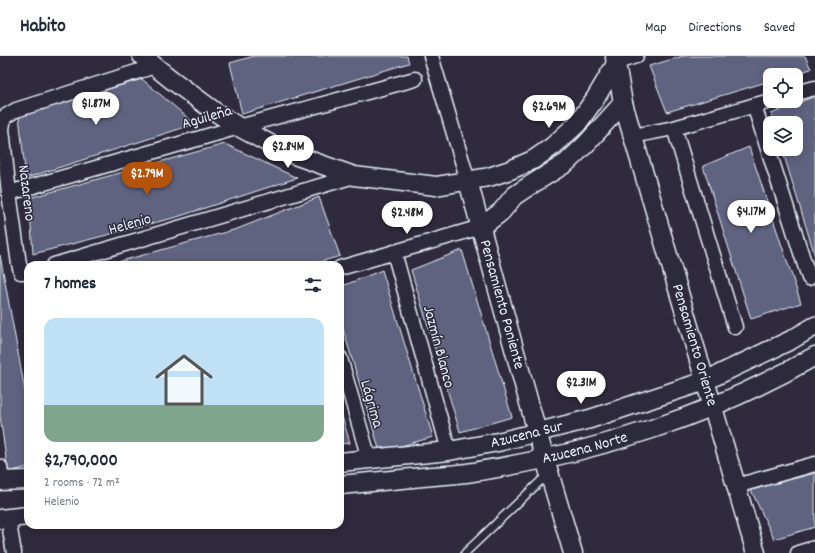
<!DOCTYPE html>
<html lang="en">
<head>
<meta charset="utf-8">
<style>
  :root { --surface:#fff; --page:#f6f6f7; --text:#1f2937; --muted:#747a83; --line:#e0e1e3; --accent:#b45309 }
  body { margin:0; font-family:Dekko,sans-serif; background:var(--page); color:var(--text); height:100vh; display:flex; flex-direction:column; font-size:15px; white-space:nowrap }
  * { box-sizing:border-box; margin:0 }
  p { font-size:13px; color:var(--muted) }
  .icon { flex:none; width:22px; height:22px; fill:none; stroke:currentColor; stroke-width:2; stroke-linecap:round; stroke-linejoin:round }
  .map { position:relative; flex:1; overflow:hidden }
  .panel { position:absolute; left:24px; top:205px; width:320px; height:268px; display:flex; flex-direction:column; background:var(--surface); border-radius:12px; box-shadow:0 2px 10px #0003 }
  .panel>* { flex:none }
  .fabs { position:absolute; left:763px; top:12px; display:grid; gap:8px }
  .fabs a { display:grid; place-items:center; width:40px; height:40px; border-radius:8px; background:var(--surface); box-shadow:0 2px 10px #0003; font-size:20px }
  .price { position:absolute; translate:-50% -34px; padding:0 9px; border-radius:14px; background:#fff; color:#222; font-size:13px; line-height:26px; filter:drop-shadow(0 1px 2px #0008) }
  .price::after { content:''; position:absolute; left:50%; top:24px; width:12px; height:9px; margin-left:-6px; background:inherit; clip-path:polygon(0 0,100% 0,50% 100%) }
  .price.selected { background:var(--accent); color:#fff }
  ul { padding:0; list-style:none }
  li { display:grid; align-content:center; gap:8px; height:212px; padding:0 20px }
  li span { display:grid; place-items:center; height:124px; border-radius:12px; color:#555 }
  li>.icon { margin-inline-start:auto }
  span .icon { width:72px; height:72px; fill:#fffc; stroke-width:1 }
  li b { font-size:17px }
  h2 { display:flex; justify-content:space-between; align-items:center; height:48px; padding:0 20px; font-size:17px }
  header { display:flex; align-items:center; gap:24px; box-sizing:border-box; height:56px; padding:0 20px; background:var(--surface); border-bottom:1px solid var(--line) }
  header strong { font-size:19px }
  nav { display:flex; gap:22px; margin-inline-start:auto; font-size:14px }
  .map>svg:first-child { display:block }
  .building { fill:#5f6380; stroke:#e8f1f8 }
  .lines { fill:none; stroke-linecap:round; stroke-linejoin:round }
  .service-casing { stroke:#e8f1f8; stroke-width:10 }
  .minor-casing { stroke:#e8f1f8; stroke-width:17 }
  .tertiary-casing { stroke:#e8f1f8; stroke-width:21 }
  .service { stroke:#2f2a3d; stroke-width:7 }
  .minor { stroke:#2f2a3d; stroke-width:14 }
  .tertiary { stroke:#2f2a3d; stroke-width:18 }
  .labels { text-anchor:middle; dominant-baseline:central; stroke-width:3; stroke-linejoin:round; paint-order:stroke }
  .street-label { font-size:16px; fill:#e8f1f8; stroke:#2f2a3d }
</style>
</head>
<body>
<header>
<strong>Habito</strong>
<nav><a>Map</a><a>Directions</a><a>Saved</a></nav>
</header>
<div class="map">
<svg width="815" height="497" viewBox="0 0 815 497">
  <rect width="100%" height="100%" fill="#2f2a3d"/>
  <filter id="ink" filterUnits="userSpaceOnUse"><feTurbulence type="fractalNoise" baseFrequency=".025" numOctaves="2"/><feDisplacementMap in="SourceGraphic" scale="8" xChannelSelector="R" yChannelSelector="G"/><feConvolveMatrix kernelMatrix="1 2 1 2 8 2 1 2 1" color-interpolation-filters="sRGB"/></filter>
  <g filter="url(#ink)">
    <!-- building -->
    <path class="building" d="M254 0H407L409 7 242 58 230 7Z
      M683 0H805L811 13 791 19H770V25L667 56 649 10Z
      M142 23 195 68 26 122 19 60Z
      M815 40V200L782 93H796V67H774L771 58Z
      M225 88 297 122 177 161 33 198 29 142Z
      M749 91 801 247 751 263 703 110Z
      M319 141 340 200 310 209H107L237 173Z
      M462 194 512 361 460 376 411 214Z
      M0 199 28 351V411L8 416 0 360Z
      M382 214 433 381 380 396 340 263V231Z
      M340 353 350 387 340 388Z
      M815 417V471L774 483 751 434Z"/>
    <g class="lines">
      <!-- service casing -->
      <g class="service-casing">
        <path id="service" d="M465 497 548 418"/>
      </g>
      <!-- minor casing -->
      <g class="minor-casing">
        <path id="minor" d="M431 0 468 125
          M617 6 636 0
          M796 37 815 32
          M754 49 809 222
          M674 72 735 271
          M633 80 674 72 770 45
          M9 137 239 71 415 23
          M394 196 449 395
          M54 209 354 120
          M340 212 481 171
          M28 216H21L19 208 9 137 2 73 4 61 16 54 155 10
          M340 302 369 403
          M0 411 2 425
          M736 430 815 408
          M8 462 14 497
          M798 497 815 492"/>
      </g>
      <!-- tertiary casing -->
      <g class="tertiary-casing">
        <g id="tertiary">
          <path d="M142 0 172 24 214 55 239 71 283 95 354 120 436 130 489 121 510 114 533 104 553 90 577 68 595 43 617 6"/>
          <path id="s1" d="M615 2 623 47 756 497"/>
          <path id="s2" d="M468 125 537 376 573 497"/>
          <path d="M481 171 501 156 514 140 529 130 566 107 586 88 623 47"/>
          <path id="s3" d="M340 406 449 395 498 386 590 363 705 325 791 284 815 270"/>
          <path d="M0 425 28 424"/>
          <path id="s4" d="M340 429C371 426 402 423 433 420 448 419 464 418 479 415 595 397 713 359 815 300"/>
          <path d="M0 463 28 460"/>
        </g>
      </g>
      <!-- service -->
      <use href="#service" class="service"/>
      <!-- minor -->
      <use href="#minor" class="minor"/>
      <!-- tertiary -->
      <use href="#tertiary" class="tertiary"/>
    </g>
  </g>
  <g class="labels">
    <!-- street labels -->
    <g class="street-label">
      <text transform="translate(207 62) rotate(-16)">Aguileña</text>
      <text transform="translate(26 137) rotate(83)">Nazareno</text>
      <text transform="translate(130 169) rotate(-16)">Helenio</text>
      <text stroke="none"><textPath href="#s2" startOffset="128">Pensamiento Poniente</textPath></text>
      <text stroke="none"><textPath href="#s1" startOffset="298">Pensamiento Oriente</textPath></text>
      <text transform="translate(438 291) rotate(75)">Jazmín Blanco</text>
      <text transform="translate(371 348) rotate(74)">Lágrima</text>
      <text stroke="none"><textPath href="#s3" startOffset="189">Azucena Sur</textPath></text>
      <text stroke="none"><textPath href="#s4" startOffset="248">Azucena Norte</textPath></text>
    </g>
  </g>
</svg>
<div class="fabs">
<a><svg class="icon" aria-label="locate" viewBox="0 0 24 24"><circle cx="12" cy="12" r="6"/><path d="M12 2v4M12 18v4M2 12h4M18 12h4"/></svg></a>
<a><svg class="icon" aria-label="layers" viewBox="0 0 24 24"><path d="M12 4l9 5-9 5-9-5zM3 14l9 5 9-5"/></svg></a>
</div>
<b class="price" style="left:96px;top:70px">$1.87M</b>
<b class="price" style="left:549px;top:73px">$2.69M</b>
<b class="price" style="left:288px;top:113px">$2.84M</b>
<b class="price selected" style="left:147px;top:140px">$2.79M</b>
<b class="price" style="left:751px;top:178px">$4.17M</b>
<b class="price" style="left:407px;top:179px">$2.48M</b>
<b class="price" style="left:581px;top:349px">$2.31M</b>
<section class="panel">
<h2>7 homes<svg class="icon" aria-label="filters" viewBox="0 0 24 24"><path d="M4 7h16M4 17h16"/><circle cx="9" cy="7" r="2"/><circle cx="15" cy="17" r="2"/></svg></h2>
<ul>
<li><span style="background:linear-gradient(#bfe0f5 70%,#7fa58c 0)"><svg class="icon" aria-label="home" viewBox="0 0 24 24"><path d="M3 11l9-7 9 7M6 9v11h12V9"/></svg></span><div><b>$2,790,000</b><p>2 rooms · 72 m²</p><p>Helenio</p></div></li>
</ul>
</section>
</div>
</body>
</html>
